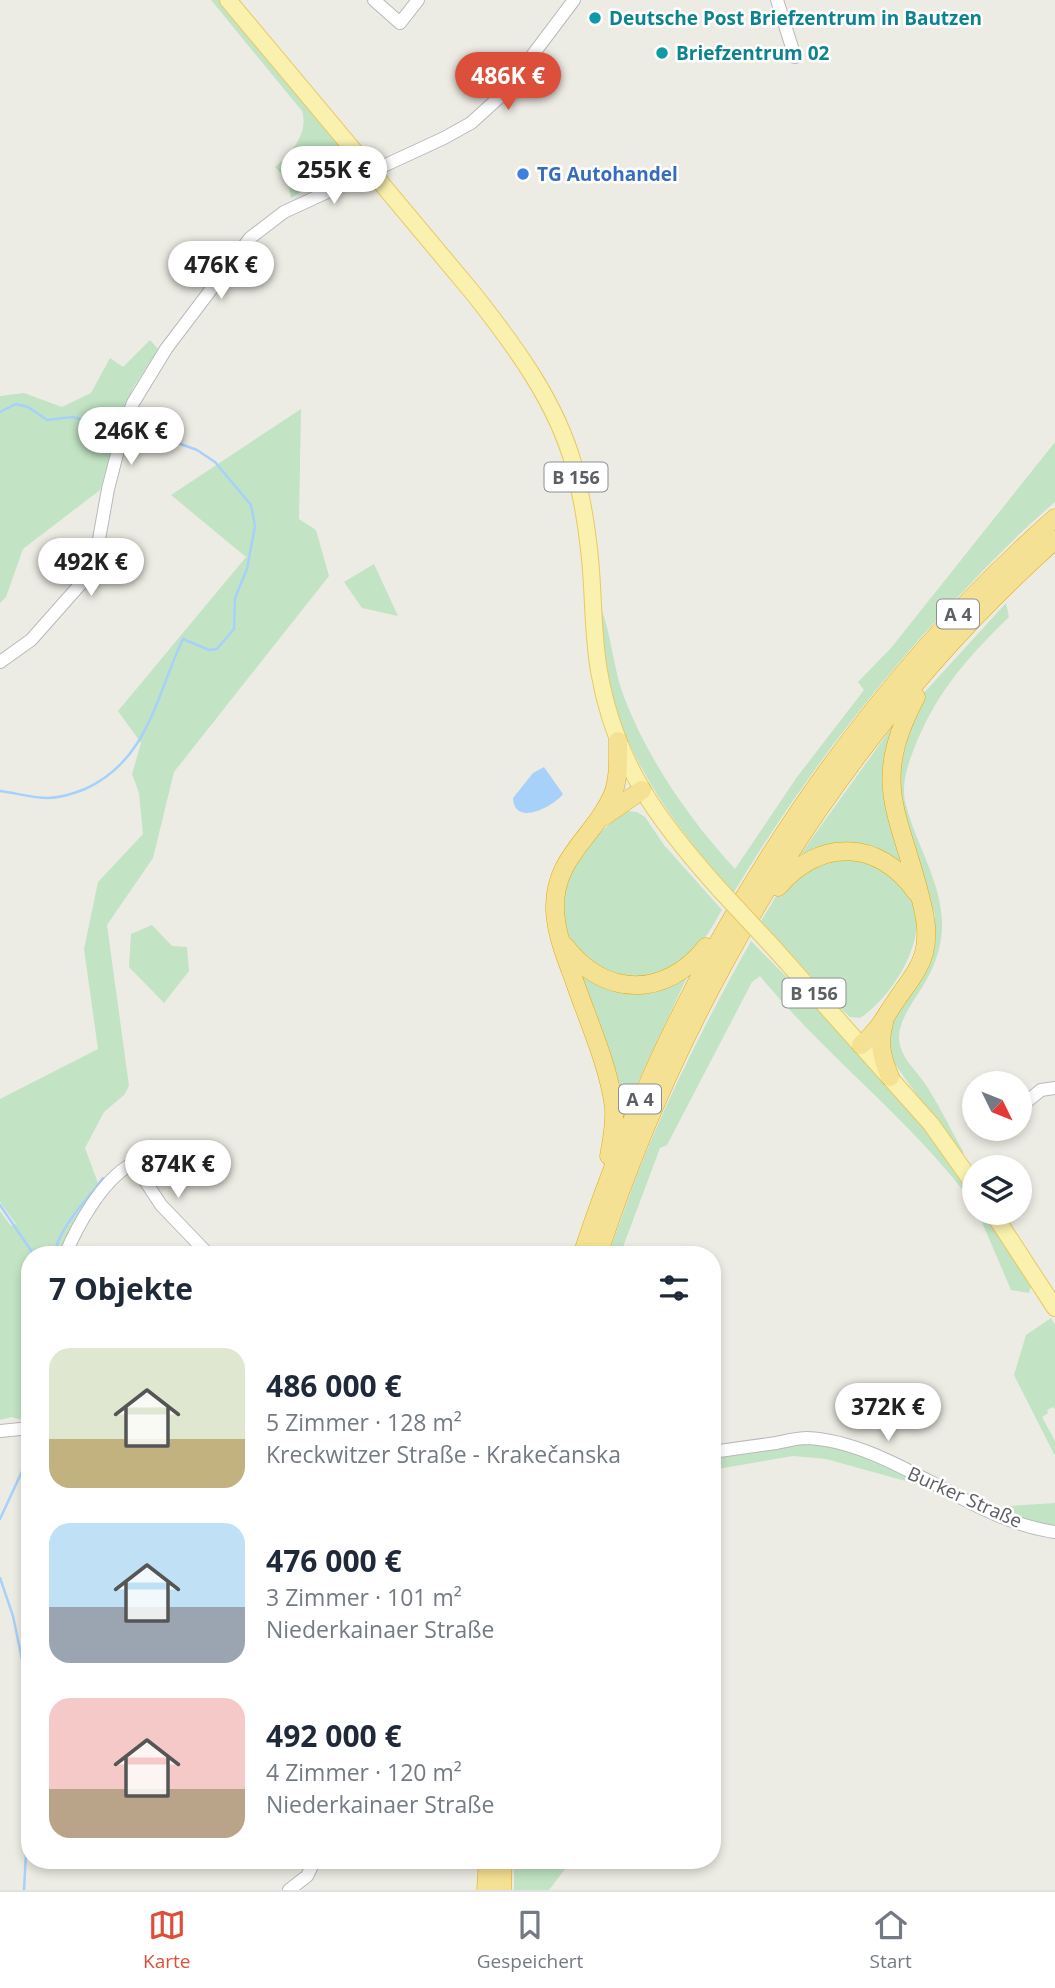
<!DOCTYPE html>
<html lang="de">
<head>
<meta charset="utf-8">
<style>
  :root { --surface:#fff; --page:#f2f2f3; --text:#1f2937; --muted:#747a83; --line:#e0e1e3; --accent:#dc503b }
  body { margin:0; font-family:"Open Sans",sans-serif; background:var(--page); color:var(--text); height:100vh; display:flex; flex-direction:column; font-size:26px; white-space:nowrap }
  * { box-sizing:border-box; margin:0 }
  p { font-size:23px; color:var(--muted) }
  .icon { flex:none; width:38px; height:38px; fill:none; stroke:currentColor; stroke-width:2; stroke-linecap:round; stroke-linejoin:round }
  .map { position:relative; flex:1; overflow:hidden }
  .panel { position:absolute; left:21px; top:1246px; width:700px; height:623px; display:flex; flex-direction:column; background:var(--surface); border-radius:28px; box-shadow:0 4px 10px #0003 }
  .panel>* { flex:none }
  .needle { width:46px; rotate:133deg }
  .tools { position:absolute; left:962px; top:1071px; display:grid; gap:14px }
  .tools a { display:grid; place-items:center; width:70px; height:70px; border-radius:50%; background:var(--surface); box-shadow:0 4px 10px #0003; font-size:35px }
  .price { position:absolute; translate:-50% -60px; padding:0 16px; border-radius:24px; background:#fff; color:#222; font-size:23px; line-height:46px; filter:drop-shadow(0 2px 4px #0008) }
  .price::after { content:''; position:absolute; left:50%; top:42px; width:21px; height:16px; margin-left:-10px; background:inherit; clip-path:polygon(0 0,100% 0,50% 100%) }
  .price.selected { background:var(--accent); color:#fff }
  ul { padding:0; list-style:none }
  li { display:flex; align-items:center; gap:21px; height:175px; padding:0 28px }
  li span { display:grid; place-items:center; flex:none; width:196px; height:140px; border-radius:21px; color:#555 }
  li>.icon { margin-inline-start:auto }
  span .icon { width:84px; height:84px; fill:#fffc; stroke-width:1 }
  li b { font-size:30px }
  h2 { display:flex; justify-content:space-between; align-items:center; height:84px; padding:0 28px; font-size:30px }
  .tabs { display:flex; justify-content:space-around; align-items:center; height:98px; border-top:2px solid var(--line); background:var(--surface); font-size:19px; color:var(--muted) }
  .tabs a { display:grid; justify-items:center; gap:4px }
  .tabs .selected { color:var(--accent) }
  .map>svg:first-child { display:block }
  .green { fill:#c2e3c4 }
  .water { fill:#a8d1f9 }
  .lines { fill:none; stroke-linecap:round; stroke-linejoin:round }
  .stream { stroke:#a8d1f9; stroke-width:2.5 }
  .minor-casing { stroke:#b6b9bd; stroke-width:14 }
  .major-casing { stroke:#e7c963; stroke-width:18 }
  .highway-casing { stroke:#e0ab11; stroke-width:19 }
  .minor { stroke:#fff; stroke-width:12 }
  .major { stroke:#f9f1ad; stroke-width:16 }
  .highway { stroke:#f5e193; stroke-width:18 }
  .major-bridge-casing { stroke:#e7c963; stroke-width:18; stroke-linecap:butt }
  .major-bridge { stroke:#f9f1ad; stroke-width:16 }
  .culture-dot { fill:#0f9aa8; stroke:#fff; stroke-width:2.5 }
  .shop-dot { fill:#3f7fe0; stroke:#fff; stroke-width:2.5 }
  .labels { text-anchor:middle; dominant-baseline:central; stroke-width:5; stroke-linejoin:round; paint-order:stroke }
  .shield { fill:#fff; stroke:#8d8f92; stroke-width:2 }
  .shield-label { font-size:18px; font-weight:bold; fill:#5c5f63 }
  .culture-label { font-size:19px; font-weight:bold; fill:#0d838f; stroke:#fff; text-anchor:start }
  .shop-label { font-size:19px; font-weight:bold; fill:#366cbe; stroke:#fff; text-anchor:start }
  .street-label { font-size:19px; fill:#5c5f63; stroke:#fff }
</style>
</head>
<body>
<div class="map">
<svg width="1055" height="1890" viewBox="0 0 1055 1890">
  <rect width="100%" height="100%" fill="#edece4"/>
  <!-- green -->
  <path class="green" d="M211 0H222L341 148 342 160 336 161 328 176 291 198 288 181 275 167C291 154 309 133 302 111Z
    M150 340 158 349 133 388 120 421 100 490 23 549 6 597 0 603V396L24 393 62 407 91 393 110 358 123 367Z
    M301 409 299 519 316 530 329 576 174 772 153 858 107 925 129 1086 124 1095 104 1112 85 1148 102 1194 65 1255H30V1422L11 1417 0 1420V1211L11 1226 16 1224 0 1202V1099L98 1049 84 949 98 882 143 834 139 793 132 774 141 743 118 711 246 557 171 495Z
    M1055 442V502C1016 535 980 573 945 611 865 697 795 791 734 892 663 816 595 717 601 608 612 637 613 668 624 697 648 760 690 820 735 869L797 777 864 690 858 682 891 648Z
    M374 564 398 616 362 608 344 582Z
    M1006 603 1009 617C965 660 934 695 912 754 906 770 901 788 906 805 916 845 943 884 942 927 942 943 936 963 928 977 919 995 898 1018 899 1039 901 1060 918 1071 928 1088 941 1109 952 1132 964 1153L959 1154 887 1053 885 1032 932 945 935 915 904 824 897 757 923 694Z
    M895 723 889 750 913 875 891 859H797Z
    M628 811 637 812 645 817 664 845 722 910C710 930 697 955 675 967 637 988 583 975 567 931 550 884 591 833 628 811Z
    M828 855 886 865C894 874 905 884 911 894 933 933 893 997 860 1018L850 1017 841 1009 761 921 778 893Z
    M152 925 172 946 187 947 189 971 164 1003 129 967 131 934Z
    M751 941 820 1011 916 1118 975 1197V1206C913 1121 826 1057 760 976L752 982 667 1145 660 1148 620 1255H608C622 1218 634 1180 650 1143 679 1074 714 1007 751 941Z
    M574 962 617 989 688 975 619 1122 614 1139Z
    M978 1213H986L1031 1286 1029 1293 1011 1290Z
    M1051 1318 1055 1325V1409L1053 1407 1047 1410 1048 1413 1042 1417 1055 1441V1456L1014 1375 1026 1335Z
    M805 1439 831 1443 956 1495 826 1459 793 1456 712 1470V1453Z
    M1055 1503V1528L1030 1522 1010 1510V1506Z
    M514 1860H572L549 1890H514Z"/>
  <!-- water -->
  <path class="water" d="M544 767 563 794C553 807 514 827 513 798L533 773Z"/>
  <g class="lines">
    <!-- stream -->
    <path class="stream" d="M0 412 16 404 28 407 47 420 72 417 118 429
      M0 791C16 793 33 798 48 798 60 798 75 793 85 789 149 760 156 695 183 639L209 650 217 649 234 629 235 598 247 569 255 526 251 505 215 462 197 450 153 434 128 430
      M0 1205 34 1255
      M54 1255C59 1227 86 1201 103 1178
      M27 1424 30 1354
      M0 1519 24 1467 27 1434
      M0 1578 13 1616 30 1698
      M24 1890 30 1779"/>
    <!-- minor casing -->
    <g class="minor-casing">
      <path id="minor" d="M374 0 400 23 418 0
        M777 0 795 57
        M331 186C344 173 346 161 347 142
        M0 662 31 640 85 579 96 556 108 489 125 423 133 403 166 349 250 238 284 212 444 138 471 123 504 93 574 0
        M1020 1107 1041 1090 1055 1088
        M65 1255C77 1226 102 1181 130 1165L138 1170 161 1205 209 1255
        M0 1431 30 1428
        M712 1452C733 1449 754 1446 776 1443 786 1441 797 1438 807 1438 892 1442 971 1521 1055 1532
        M289 1890 307 1876 315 1860"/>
    </g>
    <!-- major casing -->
    <g class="major-casing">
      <path id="major" d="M228 0 473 293C514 345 556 401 574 466 581 493 586 522 589 549 594 590 592 631 599 671 615 764 659 822 720 890
        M773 947 931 1124 975 1186
        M993 1213 1055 1308"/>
    </g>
    <!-- highway casing -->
    <g class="highway-casing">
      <path id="highway" d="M603 817 642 790
        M778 887C819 838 879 839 916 892
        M565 946C604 998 666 998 706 947
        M884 1023C878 1043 882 1058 890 1077
        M861 1045C880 1029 884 1018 897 999 907 984 919 971 924 953 929 933 925 915 920 896 899 812 870 782 916 697
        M609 1156C612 1140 615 1125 614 1109 610 1068 586 1016 573 977 565 956 556 933 555 910 553 857 595 837 613 794 619 778 618 759 618 741
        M582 1255C674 976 834 714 1055 518
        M598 1255C687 985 843 730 1055 540
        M486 1890 488 1860
        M502 1890 503 1860"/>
    </g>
    <!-- minor -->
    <use href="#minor" class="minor"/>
    <!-- major -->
    <use href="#major" class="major"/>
    <!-- highway -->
    <use href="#highway" class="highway"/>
    <!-- major-bridge casing -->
    <g class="major-bridge-casing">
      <path id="major-bridge" d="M720 890 773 947"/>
    </g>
    <!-- major-bridge -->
    <use href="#major-bridge" class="major-bridge"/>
  </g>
  <!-- markers -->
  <g class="culture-dot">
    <circle cx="595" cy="18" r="7"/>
    <circle cx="662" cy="53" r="7"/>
  </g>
  <circle class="shop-dot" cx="523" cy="174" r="7"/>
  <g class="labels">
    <!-- shield labels -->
    <g class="shield">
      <rect x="544.5" y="462.5" width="63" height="29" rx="5"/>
      <rect x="937" y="599.5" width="42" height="29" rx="5"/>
      <rect x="782.5" y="978.5" width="63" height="29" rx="5"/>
      <rect x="619" y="1084.5" width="42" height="29" rx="5"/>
    </g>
    <g class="shield-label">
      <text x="576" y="477">B 156</text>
      <text x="958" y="614">A 4</text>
      <text x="814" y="993">B 156</text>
      <text x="640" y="1099">A 4</text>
    </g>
    <!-- culture labels -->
    <g class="culture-label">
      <text x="609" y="18">Deutsche Post Briefzentrum in Bautzen</text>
      <text x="676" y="53">Briefzentrum 02</text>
    </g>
    <!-- shop labels -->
    <g class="shop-label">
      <text x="537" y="174">TG Autohandel</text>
    </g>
    <!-- street labels -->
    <g class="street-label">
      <text transform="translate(965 1497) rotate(24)">Burker Straße</text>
    </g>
  </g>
</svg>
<div class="tools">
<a><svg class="needle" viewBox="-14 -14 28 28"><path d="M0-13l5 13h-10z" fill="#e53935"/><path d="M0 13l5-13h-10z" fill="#747a83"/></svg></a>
<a><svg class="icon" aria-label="layers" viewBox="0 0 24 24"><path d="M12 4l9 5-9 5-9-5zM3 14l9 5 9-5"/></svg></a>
</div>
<b class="price selected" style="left:508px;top:112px">486K €</b>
<b class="price" style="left:334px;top:206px">255K €</b>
<b class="price" style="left:221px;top:301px">476K €</b>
<b class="price" style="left:131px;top:467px">246K €</b>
<b class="price" style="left:91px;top:598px">492K €</b>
<b class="price" style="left:178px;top:1200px">874K €</b>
<b class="price" style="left:888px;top:1443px">372K €</b>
<section class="panel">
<h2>7 Objekte<svg class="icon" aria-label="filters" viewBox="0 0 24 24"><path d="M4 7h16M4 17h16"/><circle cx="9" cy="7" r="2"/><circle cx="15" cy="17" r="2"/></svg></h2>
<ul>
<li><span style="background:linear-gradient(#dfe7d0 65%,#c2b280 0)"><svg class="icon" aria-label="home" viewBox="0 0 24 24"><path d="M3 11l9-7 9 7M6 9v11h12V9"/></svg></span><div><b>486 000 €</b><p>5 Zimmer · 128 m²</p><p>Kreckwitzer Straße - Krakečanska</p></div></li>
<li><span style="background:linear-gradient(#bfe0f5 60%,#9aa5b1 0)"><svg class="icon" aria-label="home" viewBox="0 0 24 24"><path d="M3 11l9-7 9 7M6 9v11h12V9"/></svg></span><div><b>476 000 €</b><p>3 Zimmer · 101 m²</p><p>Niederkainaer Straße</p></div></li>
<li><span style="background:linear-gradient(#f6c9c9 65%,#b9a48a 0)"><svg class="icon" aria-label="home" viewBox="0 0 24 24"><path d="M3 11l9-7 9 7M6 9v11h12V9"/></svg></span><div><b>492 000 €</b><p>4 Zimmer · 120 m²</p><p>Niederkainaer Straße</p></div></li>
</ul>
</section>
</div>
<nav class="tabs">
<a class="selected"><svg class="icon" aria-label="map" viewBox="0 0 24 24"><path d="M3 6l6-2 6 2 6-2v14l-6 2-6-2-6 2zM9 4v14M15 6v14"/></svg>Karte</a>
<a><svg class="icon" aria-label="saved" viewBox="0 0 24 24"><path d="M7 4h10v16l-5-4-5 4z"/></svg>Gespeichert</a>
<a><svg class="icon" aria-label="home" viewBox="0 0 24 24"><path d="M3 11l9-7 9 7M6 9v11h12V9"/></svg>Start</a>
</nav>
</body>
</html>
